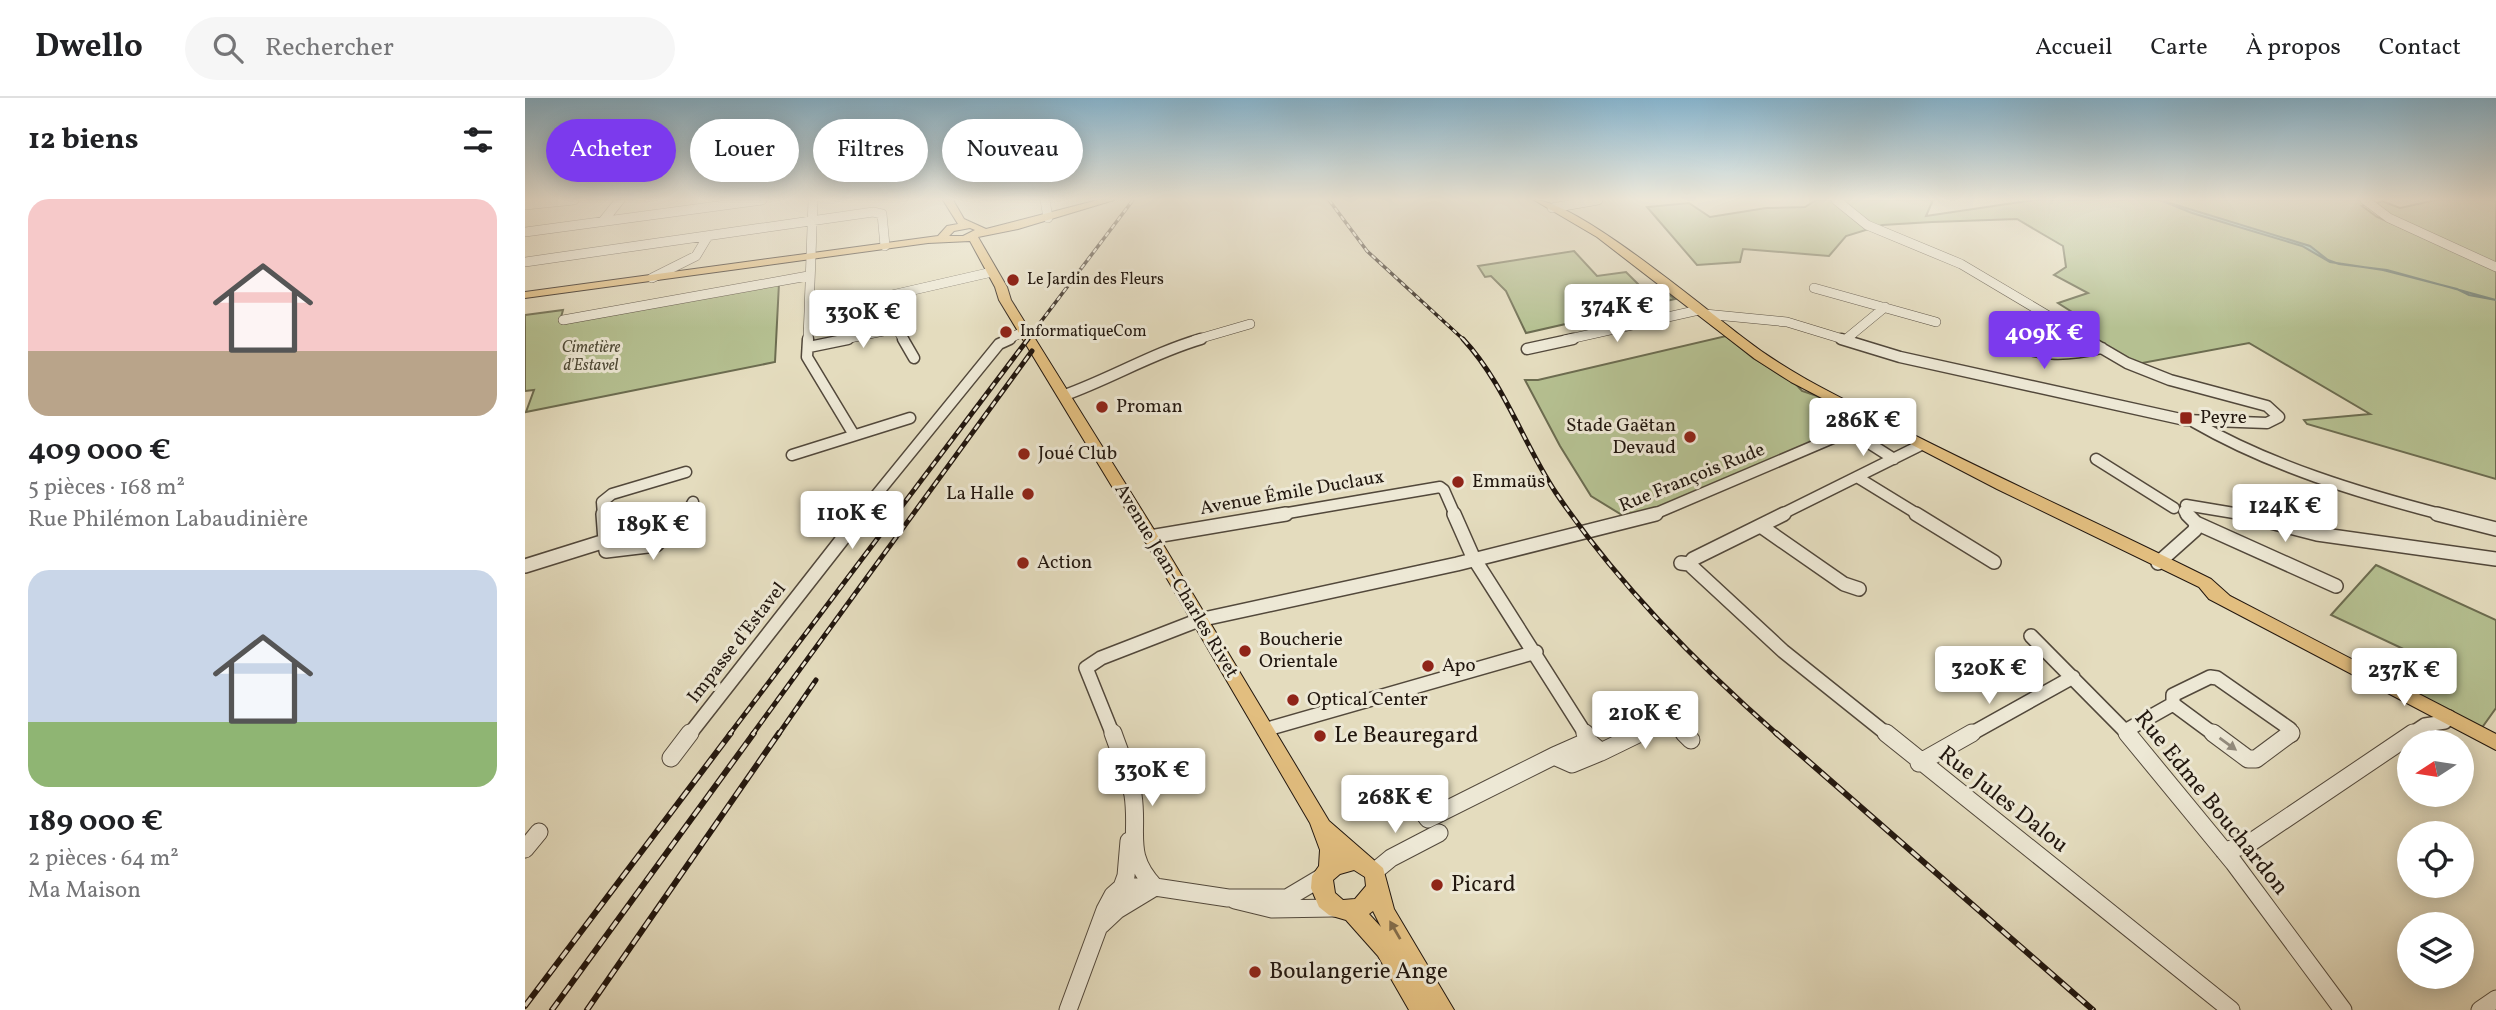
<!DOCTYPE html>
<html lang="fr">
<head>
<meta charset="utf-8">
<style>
  :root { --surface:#fff; --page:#f6f6f6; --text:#202124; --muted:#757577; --line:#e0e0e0; --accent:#7c3aed }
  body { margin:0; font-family:Vollkorn,serif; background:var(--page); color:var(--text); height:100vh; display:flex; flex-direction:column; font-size:26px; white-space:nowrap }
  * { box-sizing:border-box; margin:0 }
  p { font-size:23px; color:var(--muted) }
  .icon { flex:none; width:38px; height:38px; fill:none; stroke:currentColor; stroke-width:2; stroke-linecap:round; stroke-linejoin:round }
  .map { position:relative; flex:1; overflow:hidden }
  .side { display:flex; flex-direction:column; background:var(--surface); width:525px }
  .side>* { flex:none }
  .top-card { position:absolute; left:21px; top:21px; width:665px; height:63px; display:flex; gap:14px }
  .needle { width:46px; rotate:258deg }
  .buttons { position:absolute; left:1872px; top:632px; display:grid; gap:14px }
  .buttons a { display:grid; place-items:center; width:77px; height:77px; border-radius:50%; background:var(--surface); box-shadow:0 4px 18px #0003; font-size:35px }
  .price { position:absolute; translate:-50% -60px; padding:0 16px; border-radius:7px; background:#fff; color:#222; font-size:23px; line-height:46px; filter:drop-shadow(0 2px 4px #0008) }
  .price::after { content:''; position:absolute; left:50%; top:42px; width:21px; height:16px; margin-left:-10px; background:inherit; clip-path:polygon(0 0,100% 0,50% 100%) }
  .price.current { background:var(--accent); color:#fff }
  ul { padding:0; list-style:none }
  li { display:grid; align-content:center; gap:14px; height:371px; padding:0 28px }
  li span { display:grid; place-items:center; height:217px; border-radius:21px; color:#555 }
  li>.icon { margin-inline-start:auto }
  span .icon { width:126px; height:126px; fill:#fffc; stroke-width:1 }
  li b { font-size:30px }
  h2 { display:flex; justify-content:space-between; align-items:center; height:84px; padding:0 28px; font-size:30px }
  .chip { padding:0 24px; border-radius:32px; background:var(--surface); box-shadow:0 4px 18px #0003; font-size:24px; line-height:63px }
  .chip.current { background:var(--accent); color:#fff }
  header { display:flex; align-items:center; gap:42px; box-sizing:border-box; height:98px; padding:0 35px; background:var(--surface); border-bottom:2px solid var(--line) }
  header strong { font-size:33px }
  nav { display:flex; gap:38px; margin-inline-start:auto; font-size:24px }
  .search { width:490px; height:63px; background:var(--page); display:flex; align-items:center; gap:18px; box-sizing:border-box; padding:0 24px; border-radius:38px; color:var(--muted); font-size:26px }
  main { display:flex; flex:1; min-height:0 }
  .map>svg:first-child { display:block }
  .green { fill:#b5c091; stroke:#6c6c50; stroke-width:2 }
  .water { fill:#95bcb1; stroke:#677a70; stroke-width:2 }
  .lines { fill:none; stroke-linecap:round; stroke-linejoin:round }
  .minor-far3-casing { stroke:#52483b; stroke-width:10 }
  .minor-far2-casing { stroke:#52483b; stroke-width:13 }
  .minor-far1-casing { stroke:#52483b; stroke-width:16 }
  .minor-casing { stroke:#52483b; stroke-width:19 }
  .major-casing { stroke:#22170f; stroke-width:2 }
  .minor-far3 { stroke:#ede8d5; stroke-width:9 }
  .minor-far2 { stroke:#ede8d5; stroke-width:10 }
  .minor-far1 { stroke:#ede8d5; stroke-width:13 }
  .minor { stroke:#ede8d5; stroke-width:17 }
  .major { fill:#e2be7f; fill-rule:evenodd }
  .rail-far2-casing { stroke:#22170f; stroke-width:3.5 }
  .rail-far1-casing { stroke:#22170f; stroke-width:5 }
  .rail-casing { stroke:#22170f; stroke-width:6 }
  .rail-far2 { stroke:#ede8d5; stroke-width:2; stroke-dasharray:5; stroke-linecap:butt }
  .rail-far1 { stroke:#ede8d5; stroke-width:2.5; stroke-dasharray:7; stroke-linecap:butt }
  .rail { stroke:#ede8d5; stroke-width:3.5; stroke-dasharray:10; stroke-linecap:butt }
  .oneway { fill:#928a7c }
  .oneway2 { fill:#826a47 }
  .poi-dot { fill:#8f2418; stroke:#ede8d5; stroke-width:2.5 }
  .labels { text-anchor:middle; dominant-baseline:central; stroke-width:6; stroke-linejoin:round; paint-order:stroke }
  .far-poi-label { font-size:16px; fill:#22170f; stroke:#ede8d5; text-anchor:start }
  .far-park-label { font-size:16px; font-style:italic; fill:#4e4a36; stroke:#ede8d5 }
  .poi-label { font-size:19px; fill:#22170f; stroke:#ede8d5; text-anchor:start }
  .street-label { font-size:19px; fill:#22170f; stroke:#ede8d5 }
  .near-poi-label { font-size:23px; fill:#22170f; stroke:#ede8d5; text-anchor:start }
  .near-street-label { font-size:23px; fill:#22170f; stroke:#ede8d5 }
</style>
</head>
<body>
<header>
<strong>Dwello</strong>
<div class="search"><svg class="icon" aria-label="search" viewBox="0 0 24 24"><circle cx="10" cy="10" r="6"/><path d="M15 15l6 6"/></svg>Rechercher</div>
<nav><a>Accueil</a><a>Carte</a><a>À propos</a><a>Contact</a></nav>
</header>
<main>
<section class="side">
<h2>12 biens<svg class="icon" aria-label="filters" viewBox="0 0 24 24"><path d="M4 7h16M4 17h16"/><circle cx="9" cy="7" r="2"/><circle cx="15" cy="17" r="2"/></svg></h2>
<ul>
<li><span style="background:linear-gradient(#f6c9c9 70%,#b9a48a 0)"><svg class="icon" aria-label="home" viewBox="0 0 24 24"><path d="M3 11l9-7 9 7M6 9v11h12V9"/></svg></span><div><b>409 000 €</b><p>5 pièces · 168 m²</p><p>Rue Philémon Labaudinière</p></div></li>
<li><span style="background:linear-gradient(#c9d6e8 70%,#8fb573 0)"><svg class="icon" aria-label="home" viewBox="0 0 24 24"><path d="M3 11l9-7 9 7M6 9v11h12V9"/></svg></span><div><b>189 000 €</b><p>2 pièces · 64 m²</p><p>Ma Maison</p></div></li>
</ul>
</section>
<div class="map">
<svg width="1971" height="912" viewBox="0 0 1971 912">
  <rect width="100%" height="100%" fill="#e4dcbe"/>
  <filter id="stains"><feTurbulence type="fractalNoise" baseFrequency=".00286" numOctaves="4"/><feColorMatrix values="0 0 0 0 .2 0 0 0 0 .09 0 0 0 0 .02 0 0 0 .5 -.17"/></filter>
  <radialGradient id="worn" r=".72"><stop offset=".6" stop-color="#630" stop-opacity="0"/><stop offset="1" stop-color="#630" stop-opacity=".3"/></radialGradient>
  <!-- green -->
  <path class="green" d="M1291 102H1408L1401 118 1509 102H1836L1841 107 1837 108 1852 119 1971 171V381L1782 326 1779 322 1845 316 1724 245 1612 266 1539 223 1555 219 1533 205 1563 195 1529 177 1541 169 1538 148 1492 121 1407 124 1357 127 1321 138 1304 158 1218 151 1215 164 1172 167 1122 109 1164 105 1185 119 1241 110 1280 109Z
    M1911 102H1971V166L1880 125 1848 107 1857 103 1875 110Z
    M1049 153 1072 178 1101 174 1116 189 1131 187 1150 201 1001 235 981 193 966 178 960 179 953 168Z
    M254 185 250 264 1 314 9 292 0 293V217L38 212 35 223Z
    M1201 238 1228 260 1268 283 1277 293 1301 301 1335 319 1333 320 1335 325 1105 422 1066 398 1035 348 1000 282H1013Z
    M1851 467 1971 522V610L1956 631 1887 594 1904 563 1806 517Z"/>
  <!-- water -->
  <path class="water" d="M1635 102 1785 148 1803 162 1814 166 1862 172 1971 202 1944 197 1932 191 1858 172 1805 164 1777 148 1667 115Z"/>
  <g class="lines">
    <!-- minor-far3 casing -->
    <g class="minor-far3-casing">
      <path id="minor-far3" d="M520 102 523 120
        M1311 102 1342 127 1436 166 1564 242
        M1840 102 1864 120 1971 169
        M0 107 49 102
        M1027 110 1073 102
        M78 123 95 102
        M0 134 237 102
        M0 164 348 114 357 116 360 148
        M127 180 171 158 183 138
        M1289 190 1411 224
        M284 216 467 174
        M1180 216 1262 224 1321 242
        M38 222 283 178
        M1471 236 1482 242
        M283 242 288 102
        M315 242 368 231 373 233 379 242
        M481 242 500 233
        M670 242 725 226
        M1040 242 1174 212
        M1320 242 1360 209"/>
    </g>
    <!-- minor-far2 casing -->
    <g class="minor-far2-casing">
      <path id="minor-far2" d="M283 241 282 259 329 337
        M378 241 389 260
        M1316 241 1375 259 1660 322 1742 325 1754 319 1742 308 1645 282 1602 265 1561 241
        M1479 241C1511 260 1542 258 1577 250
        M284 249 323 241
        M1002 251 1048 241
        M540 297C587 280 628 255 676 241
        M1669 324C1745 368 1834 395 1919 417
        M1325 333 1369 361
        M267 357 385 320
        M1571 361 1649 410
        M1332 379 1394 417
        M1661 407 1721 417
        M1659 413 1663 417
        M78 417 77 404 87 396 161 374
        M161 417 168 404
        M335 417 474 246 485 241
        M751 417 915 389 919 392 930 417
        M1127 417 1350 322
        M1255 417 1396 347"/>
    </g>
    <!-- minor-far1 casing -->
    <g class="minor-far1-casing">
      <path id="minor-far1" d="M929 416 948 459 1061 637
        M1391 416 1469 464
        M1715 416 1792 436 1971 461
        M1912 416 1971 431
        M1671 425 1811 488
        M1237 429 1319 486 1334 491
        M625 439 761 416
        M80 443 81 453 131 447 162 416
        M1156 465 1164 466 1168 461 1259 416
        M1633 465 1670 432 1671 425 1662 416
        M1164 466 1258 553 1363 637
        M0 468 80 443 78 416
        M1506 538 1604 637
        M739 632 1011 554
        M1600 633 1648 606
        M164 637 337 416
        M588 637 561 570 576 560 674 522 932 466 1131 416
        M1111 637 1144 621 1161 637
        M1444 637 1548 579
        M1690 637 1648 606V597L1685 579 1692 580 1765 631 1767 637
        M1885 637 1900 627 1920 624 1924 619"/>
    </g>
    <!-- minor casing -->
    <g class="minor-casing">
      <path id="minor" d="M588 635C595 655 604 676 608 697 614 736 599 756 630 789
        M1060 635 1063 643
        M1159 635 1166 642
        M1361 635 1706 912
        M1602 635 1709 765 1818 912
        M1688 635 1723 661H1731L1766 635
        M1063 643 1076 654 1047 666 1029 658Z
        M1076 654 1115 635
        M146 660 165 635
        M1394 665 1447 635
        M884 695 903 721 1029 658
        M0 751 14 734
        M1699 753 1722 747 1888 635
        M849 774 866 760 914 735
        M597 789 601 778 604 743
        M710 802 747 811 809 810
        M576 827 592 812 630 789
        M543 912 580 812 588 797 597 789H630L703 800H762L799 778
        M1955 912 1971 901"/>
    </g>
    <!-- major casing -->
    <g class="major-casing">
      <path id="major" d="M418 102H428L439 121 461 131 573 102H589L493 131 453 139 482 189 486 202 636 443 804 723 858 770 869 811 929 912H884L853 858 821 822 804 817 794 809 786 790 787 778 794 768 795 752 785 725 620 443 474 202 470 189 445 143 403 145 0 200V194L413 138 422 128 433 126ZM445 130 450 132 438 138H424L429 133ZM829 772 840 779 841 788 830 801 818 802 810 795 808 782 815 776ZM848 813 856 829 844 816Z
        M1009 102C1051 102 1180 211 1220 241 1266 277 1319 301 1371 328 1475 381 1582 429 1686 481L1705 498 1971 636V652L1684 501 1674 489 1472 391 1266 284 1230 261 1072 139Z"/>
    </g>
    <!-- minor-far3 -->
    <use href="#minor-far3" class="minor-far3"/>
    <!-- minor-far2 -->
    <use href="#minor-far2" class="minor-far2"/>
    <!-- minor-far1 -->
    <use href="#minor-far1" class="minor-far1"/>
    <!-- minor -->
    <use href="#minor" class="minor"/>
    <!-- major -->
    <use href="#major" class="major"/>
    <!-- rail-far2 casing -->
    <g class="rail-far2-casing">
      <path id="rail-far2" d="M804 102 842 153 939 242
        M502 242 608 102"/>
    </g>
    <!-- rail-far1 casing -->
    <g class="rail-far1-casing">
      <path id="rail-far1" d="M938 241C979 285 998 345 1031 395 1092 485 1171 565 1253 637
        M204 637 503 241
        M227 637 507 253
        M253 637 291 582"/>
    </g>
    <!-- rail casing -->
    <g class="rail-casing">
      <path id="rail" d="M1251 635 1568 912
        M0 908 206 635
        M27 912 229 635
        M62 912 254 635"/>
    </g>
    <!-- rail-far2 -->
    <use href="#rail-far2" class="rail-far2"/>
    <!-- rail-far1 -->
    <use href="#rail-far1" class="rail-far1"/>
    <!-- rail -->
    <use href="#rail" class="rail"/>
  </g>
  <!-- one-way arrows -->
  <defs><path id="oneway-solid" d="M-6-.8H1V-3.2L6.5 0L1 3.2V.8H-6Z" transform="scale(1.75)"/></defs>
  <use class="oneway" href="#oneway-solid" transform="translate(1703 646) rotate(36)"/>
  <use class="oneway2" href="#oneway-solid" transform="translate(870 832) rotate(-120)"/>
  <!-- sky -->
  <linearGradient id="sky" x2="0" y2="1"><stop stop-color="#87b7d2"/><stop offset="0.44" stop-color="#f3efe2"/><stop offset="1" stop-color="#f3efe2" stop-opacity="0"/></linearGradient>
  <rect width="1971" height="230" fill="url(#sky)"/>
  <!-- markers -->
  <g class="poi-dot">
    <circle cx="488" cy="182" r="7"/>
    <circle cx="481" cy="234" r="7"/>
    <circle cx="577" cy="309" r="7"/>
    <rect x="1654" y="313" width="14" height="14" rx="3.5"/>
    <circle cx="1165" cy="339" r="7"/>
    <circle cx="499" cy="356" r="7"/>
    <circle cx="933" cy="384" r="7"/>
    <circle cx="503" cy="396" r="7"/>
    <circle cx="498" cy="465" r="7"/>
    <circle cx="720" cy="553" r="7"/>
    <circle cx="903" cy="568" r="7"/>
    <circle cx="768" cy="602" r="7"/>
    <circle cx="795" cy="638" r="7"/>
    <circle cx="912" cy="787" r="7"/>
    <circle cx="730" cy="874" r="7"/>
  </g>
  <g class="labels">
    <!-- far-poi labels -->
    <g class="far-poi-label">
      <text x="502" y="182">Le Jardin des Fleurs</text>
      <text x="495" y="234">InformatiqueCom</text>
    </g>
    <!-- far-park labels -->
    <g class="far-park-label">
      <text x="66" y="250">Cimetière<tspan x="66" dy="18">d'Estavel</tspan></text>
    </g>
    <!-- poi labels -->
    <g class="poi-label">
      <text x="591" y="309">Proman</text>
      <text x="1675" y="320">Peyre</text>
      <text x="1151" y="328" text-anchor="end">Stade Gaëtan<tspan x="1151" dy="22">Devaud</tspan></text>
      <text x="513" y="356">Joué Club</text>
      <text x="947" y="384">Emmaüs</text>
      <text x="489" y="396" text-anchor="end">La Halle</text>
      <text x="512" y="465">Action</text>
      <text x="734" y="542">Boucherie<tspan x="734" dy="22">Orientale</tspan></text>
      <text x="917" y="568">Apo</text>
      <text x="782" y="602">Optical Center</text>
    </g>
    <!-- street labels -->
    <g class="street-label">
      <text transform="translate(1167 380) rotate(-22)">Rue François Rude</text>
      <text transform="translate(767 395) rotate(-10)">Avenue Émile Duclaux</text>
      <text transform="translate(651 483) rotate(59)">Avenue Jean-Charles Rivet</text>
      <text transform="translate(212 545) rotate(-52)">Impasse d'Estavel</text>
    </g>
    <!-- near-poi labels -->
    <g class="near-poi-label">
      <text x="809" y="638">Le Beauregard</text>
      <text x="926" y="787">Picard</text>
      <text x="744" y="874">Boulangerie Ange</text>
    </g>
    <!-- near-street labels -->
    <g class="near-street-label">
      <text transform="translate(1478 702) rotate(38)">Rue Jules Dalou</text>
      <text transform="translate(1686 705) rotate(51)">Rue Edme Bouchardon</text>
    </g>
  </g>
  <rect width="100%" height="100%" filter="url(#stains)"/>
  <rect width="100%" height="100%" fill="url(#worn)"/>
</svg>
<div class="buttons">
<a><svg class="needle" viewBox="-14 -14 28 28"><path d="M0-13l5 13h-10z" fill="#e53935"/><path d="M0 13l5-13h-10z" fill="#757577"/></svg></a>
<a><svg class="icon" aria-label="locate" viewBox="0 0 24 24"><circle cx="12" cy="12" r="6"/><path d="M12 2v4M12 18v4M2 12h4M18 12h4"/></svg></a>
<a><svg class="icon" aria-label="layers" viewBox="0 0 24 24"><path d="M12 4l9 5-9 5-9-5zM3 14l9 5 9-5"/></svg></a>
</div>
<b class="price" style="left:1092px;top:246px">374K €</b>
<b class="price" style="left:338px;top:252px">330K €</b>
<b class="price current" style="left:1519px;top:273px">409K €</b>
<b class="price" style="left:1338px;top:360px">286K €</b>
<b class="price" style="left:1760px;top:446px">124K €</b>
<b class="price" style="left:327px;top:453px">110K €</b>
<b class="price" style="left:128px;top:464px">189K €</b>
<b class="price" style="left:1464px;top:608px">320K €</b>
<b class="price" style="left:1879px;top:610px">237K €</b>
<b class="price" style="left:1120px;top:653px">210K €</b>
<b class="price" style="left:627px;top:710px">330K €</b>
<b class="price" style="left:870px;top:737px">268K €</b>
<div class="top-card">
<a class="chip current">Acheter</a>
<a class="chip">Louer</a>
<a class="chip">Filtres</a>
<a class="chip">Nouveau</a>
</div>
</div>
</main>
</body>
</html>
